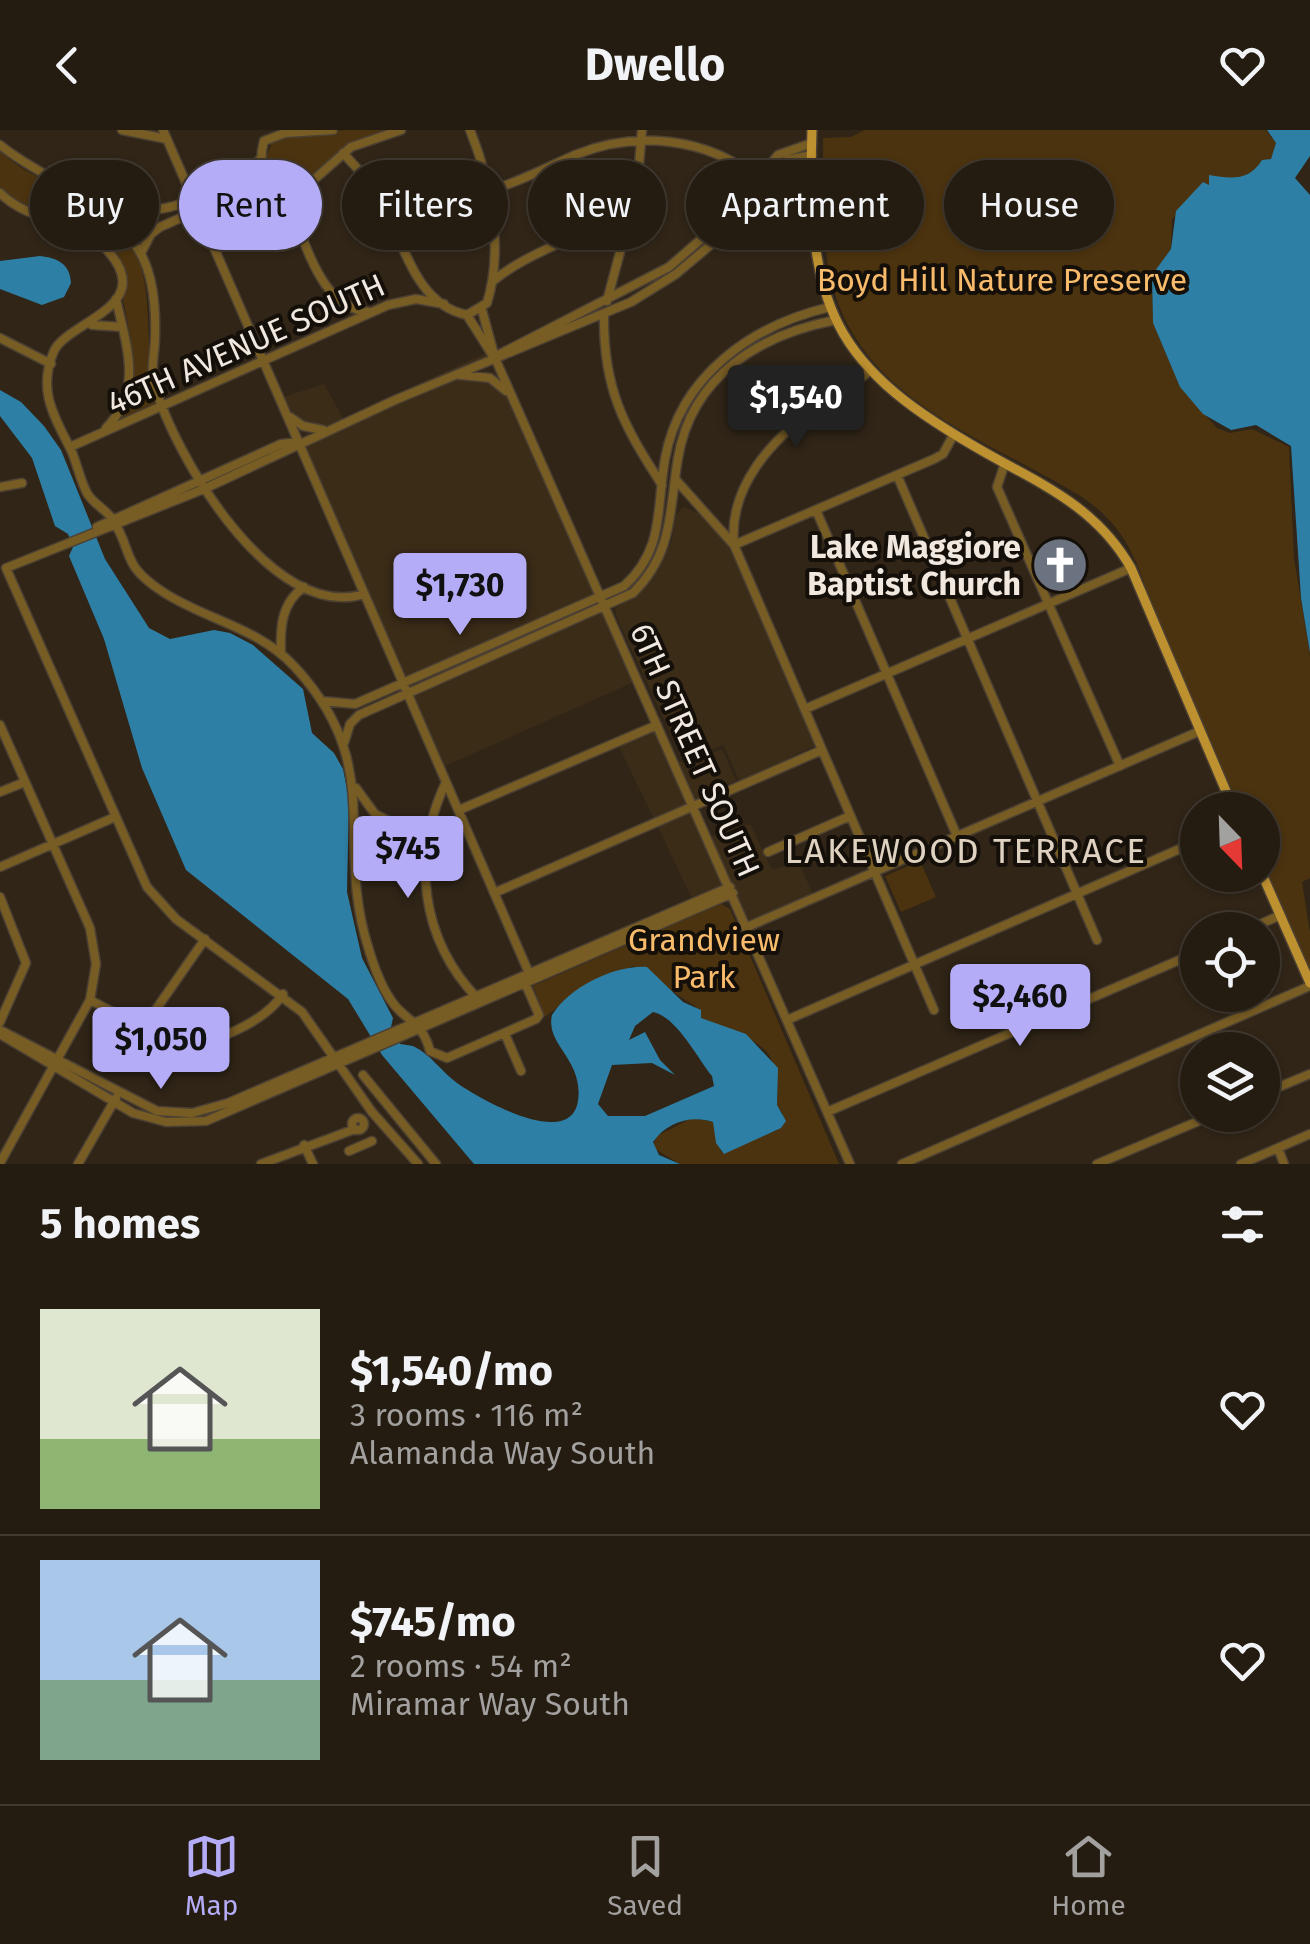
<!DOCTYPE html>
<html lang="en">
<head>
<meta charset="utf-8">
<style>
  :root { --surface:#241c11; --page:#2c251a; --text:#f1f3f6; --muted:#a3a19f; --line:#413a31; --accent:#b5acf8 }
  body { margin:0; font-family:"Fira Sans",sans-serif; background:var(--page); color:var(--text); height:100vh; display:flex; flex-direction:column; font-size:38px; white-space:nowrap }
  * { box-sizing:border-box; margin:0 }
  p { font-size:32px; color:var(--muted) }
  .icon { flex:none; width:55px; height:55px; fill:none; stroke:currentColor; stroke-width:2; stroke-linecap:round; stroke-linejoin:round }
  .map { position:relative; height:1034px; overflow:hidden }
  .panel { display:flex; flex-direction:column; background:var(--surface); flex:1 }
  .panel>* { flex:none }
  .banner { position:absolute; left:30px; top:30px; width:1250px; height:90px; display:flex; gap:20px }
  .needle { width:65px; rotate:157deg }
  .tools { position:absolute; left:1180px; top:662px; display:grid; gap:20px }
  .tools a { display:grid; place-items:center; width:100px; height:100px; border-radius:50%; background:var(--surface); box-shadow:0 2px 8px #0004,0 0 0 2px var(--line); font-size:50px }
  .price { position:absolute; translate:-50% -85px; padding:0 22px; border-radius:10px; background:var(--accent); color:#111; font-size:32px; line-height:65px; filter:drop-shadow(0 2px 5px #0008) }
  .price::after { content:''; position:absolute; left:50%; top:60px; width:30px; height:22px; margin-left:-15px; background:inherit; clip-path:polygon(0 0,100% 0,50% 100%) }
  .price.current { background:#222; color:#fff }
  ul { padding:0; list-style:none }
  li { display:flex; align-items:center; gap:30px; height:250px; padding:0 40px }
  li+li { border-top:2px solid var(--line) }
  li span { display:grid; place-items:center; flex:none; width:280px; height:200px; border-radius:0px; color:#555 }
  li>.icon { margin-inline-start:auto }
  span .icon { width:120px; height:120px; fill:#fffc; stroke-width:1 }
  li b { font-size:42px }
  h2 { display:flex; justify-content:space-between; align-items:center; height:120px; padding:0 40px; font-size:42px }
  .tag { padding:0 35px; border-radius:45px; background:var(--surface); box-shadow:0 2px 8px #0004,0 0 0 2px var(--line); font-size:35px; line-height:90px }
  .tag.current { background:var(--accent); color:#111 }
  header { display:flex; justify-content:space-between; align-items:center; height:130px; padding:0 40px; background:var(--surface); font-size:45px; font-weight:700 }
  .tab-bar { display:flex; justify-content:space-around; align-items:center; height:140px; border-top:2px solid var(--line); background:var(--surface); font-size:28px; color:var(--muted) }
  .tab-bar a { display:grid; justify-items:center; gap:5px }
  .tab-bar .current { color:var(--accent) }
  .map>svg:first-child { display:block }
  .built { fill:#3b2c18 }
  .green { fill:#4c330f }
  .water { fill:#2e7fa5; fill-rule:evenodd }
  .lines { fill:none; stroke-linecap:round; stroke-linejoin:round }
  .minor-casing { stroke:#4b4033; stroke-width:11 }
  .major-casing { stroke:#4b4033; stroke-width:12 }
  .minor { stroke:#775c24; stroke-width:8 }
  .major { stroke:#be9130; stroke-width:9 }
  .labels { text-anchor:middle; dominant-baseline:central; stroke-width:8; stroke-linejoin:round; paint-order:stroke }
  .park-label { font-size:32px; fill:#f8bb6b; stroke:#140f09 }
  .street-label { font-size:32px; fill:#f1e9e0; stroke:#140f09 }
  .poi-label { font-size:32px; font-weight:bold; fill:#f1e9e0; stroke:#140f09; text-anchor:end }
  .neighbourhood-label { font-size:35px; letter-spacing:2.5px; fill:#e0d2c0; stroke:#140f09 }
</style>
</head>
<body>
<header><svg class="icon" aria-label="back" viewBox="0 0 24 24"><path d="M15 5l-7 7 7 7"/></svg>Dwello<svg class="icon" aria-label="heart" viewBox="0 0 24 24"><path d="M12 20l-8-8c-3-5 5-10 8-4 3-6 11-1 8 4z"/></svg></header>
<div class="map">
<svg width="1310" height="1034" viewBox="0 0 1310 1034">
  <rect width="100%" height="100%" fill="#302517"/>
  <!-- built -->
  <path class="built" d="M486 223 489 227 325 297 297 290 283 267 324 254 343 288Z
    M455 248 489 251 510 270 595 467 405 548 303 314Z
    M684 377 707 387 727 413 816 615 740 652 723 615 684 632 616 486 615 479 655 444 671 413 676 385Z
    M602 483 634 552 443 637 412 566Z
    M656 599 690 673 654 689 618 615Z
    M722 619 736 650 695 670 676 629 686 634Z
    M693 680 725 755 692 769 657 695Z
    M750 694 772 739 799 733 813 764 748 792 711 707Z"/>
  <!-- green -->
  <path class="green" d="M346 0H384L345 16 307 52 283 57 271 49 264 32 272 13 293 5Z
    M865 0H1266L1276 13 1271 30H1262L1254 43 1209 56 1172 89 1171 119 1152 146 1153 193 1180 257 1217 298 1230 303 1252 299 1289 317 1294 428 1310 526V748L1302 752 1310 803V844L1263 732 1262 680H1241C1215 621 1186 563 1162 503 1140 447 1136 403 1082 367 988 309 863 272 832 154 820 108 824 55 823 8L851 7Z
    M0 21C30 51 74 58 107 84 168 133 136 216 159 275L118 292C124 280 131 270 133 257 138 230 118 120 95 105 64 85 26 86 0 57Z
    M920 731 936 767 901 782 885 746Z
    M721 774 730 779 839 1034H680L652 1017 657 1006 692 988 713 992 721 1022 776 1001 783 984 777 975C781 906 752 914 701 888L695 876 633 836 582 858 545 887 533 856Z"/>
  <!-- water -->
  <path class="water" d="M1267 0H1310V26L1295 48 1310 65V523L1301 468 1291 316 1256 295 1231 300 1203 284 1180 257 1153 193 1152 145 1171 119 1176 81 1203 52 1209 55V45C1232 49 1249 51 1262 30L1271 29 1276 13Z
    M40 126C58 128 70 134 71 153L64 167 42 175 0 159V131Z
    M0 260 21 272 44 296 61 320 105 429 149 498 170 509 214 500 230 503 253 515 303 559 312 603 334 623 343 639 349 669 347 762 362 828 393 888 391 897 400 914C405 915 411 915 415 917 430 924 443 943 457 953 478 968 570 1021 578 971 584 929 545 915 552 885 570 857 614 835 647 837L683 872 701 880V888L746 904 778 938 777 975 786 991 781 998 724 1024 716 1013 713 992C691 985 667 992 653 1012L659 1025 680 1034H474L382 925 348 869 186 740 142 638 104 509 69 426 73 417 68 404 55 396 32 328 0 286ZM653 882C677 887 697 928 712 946L714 956 645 986H608L598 974 612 935 652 933 675 945 660 930 645 902 629 910 635 896Z"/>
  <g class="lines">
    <!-- minor casing -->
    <g class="minor-casing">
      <path id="minor" d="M122 0 167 9
        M163 0 532 850
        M470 0C491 52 504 118 487 173L467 185 493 226
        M264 11C258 33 262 52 283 63L309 54 351 17 401 0
        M264 11 285 3 333 0
        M0 15C50 55 102 62 138 119 154 144 156 179 155 208 155 223 150 238 154 253 174 325 272 493 364 464
        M343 23C357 38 371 53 381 71 404 111 414 174 467 185
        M488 61C520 52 545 38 575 25 636 0 708 7 759 50
        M0 63C30 93 78 90 106 119 160 176 68 191 54 221 37 260 54 286 71 320 77 333 80 350 87 363 93 374 106 379 113 390 134 423 120 434 163 462 206 490 257 497 294 536 388 637 333 710 369 820 375 840 384 866 400 881 415 895 424 898 430 921L447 928 536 889 539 885 525 853
        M283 63C305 102 316 179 370 182
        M112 84C159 84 228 67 259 30
        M141 123 151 104 160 97 249 58 270 54
        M493 151C538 114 598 107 635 61
        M607 171 637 58 642 0
        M482 180 495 228 850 1034
        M604 185C603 258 623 295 662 355
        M92 195 122 197
        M0 208 51 234
        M498 225 669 137 730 84 778 25 812 13
        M868 242C853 256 834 264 817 277 772 309 728 357 734 415L934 329 943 324 954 304
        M460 245 490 248 506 261
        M290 287 303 296 323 300
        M106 298C144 260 126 215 116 169
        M70 317 388 175 416 169 444 174
        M1005 333 997 357 1120 636
        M897 345 1097 810
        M676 350 734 415 934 880
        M0 357 22 353
        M816 380 957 706
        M97 397 281 314 299 312
        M6 438 204 359 395 270 631 172 676 144 720 107 787 30 812 25
        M6 438 147 757 176 789 302 882 372 982 418 1034
        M281 524C280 498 281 473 304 457
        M322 571 355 574 624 456C665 419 656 379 665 329 680 245 753 195 830 177
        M805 579 1131 438
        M0 595 90 798 96 834 90 870 0 1033
        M344 613 350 594 359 585 633 463C674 423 669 380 678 328 692 245 761 204 836 190
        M446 652C411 726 420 809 478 869
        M356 658 375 684 412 703 425 719
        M0 662 25 652
        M459 680 657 595
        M768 722 850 686
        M0 737 115 687
        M494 763 822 620
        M0 767 26 833 0 892
        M747 797 1200 601
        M1247 800 1281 785
        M90 870 178 916C212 915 265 892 283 864
        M787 890 1198 711
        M143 898 205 809
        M0 900 157 981 192 983 228 973 730 757
        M0 904 133 983 166 992 206 991 733 763
        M505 904 521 941
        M363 945 436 1034
        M1262 964 1310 944
        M827 982 1198 822
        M352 994a6 6 0 1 1 12 0a6 6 0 1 1-12 0Z
        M304 1015 313 1034
        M1278 1018 1284 1034
        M349 1021 372 1011
        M78 1034 116 968
        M261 1034 355 999
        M902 1034 1310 856
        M1097 1034 1213 985
        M1241 1034 1310 1004"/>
    </g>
    <!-- major casing -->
    <g class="major-casing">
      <path id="major" d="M812 0C805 191 840 243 1004 333 1056 361 1101 385 1131 438L1234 680
        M1262 744 1310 853"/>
    </g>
    <!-- minor -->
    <use href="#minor" class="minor"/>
    <!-- major -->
    <use href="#major" class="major"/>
  </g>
  <!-- icons -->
  <defs>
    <g id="church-disc" transform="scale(2.875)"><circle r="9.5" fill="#6b7280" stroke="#140f09"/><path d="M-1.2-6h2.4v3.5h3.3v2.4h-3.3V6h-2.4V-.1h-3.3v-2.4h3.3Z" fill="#fff"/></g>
  </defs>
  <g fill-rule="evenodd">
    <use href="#church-disc" x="1060" y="435"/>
  </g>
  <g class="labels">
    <!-- park labels -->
    <g class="park-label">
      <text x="1002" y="150">Boyd Hill Nature Preserve</text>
      <text x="704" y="810">Grandview<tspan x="704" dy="37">Park</tspan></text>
    </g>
    <!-- street labels -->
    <g class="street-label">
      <text transform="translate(246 214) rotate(-24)">46TH AVENUE SOUTH</text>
      <text transform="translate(695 620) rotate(66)">6TH STREET SOUTH</text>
    </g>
    <!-- poi labels -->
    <g class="poi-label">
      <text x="1021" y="417">Lake Maggiore<tspan x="1021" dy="37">Baptist Church</tspan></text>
    </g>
    <!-- neighbourhood labels -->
    <g class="neighbourhood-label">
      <text x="966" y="721">LAKEWOOD TERRACE</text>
    </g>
  </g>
</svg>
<div class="tools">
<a><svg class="needle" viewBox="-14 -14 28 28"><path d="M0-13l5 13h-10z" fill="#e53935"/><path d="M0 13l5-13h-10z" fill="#a3a19f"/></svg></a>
<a><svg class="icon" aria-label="locate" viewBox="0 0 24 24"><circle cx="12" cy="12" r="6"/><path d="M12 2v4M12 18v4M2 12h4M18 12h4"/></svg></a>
<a><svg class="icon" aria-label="layers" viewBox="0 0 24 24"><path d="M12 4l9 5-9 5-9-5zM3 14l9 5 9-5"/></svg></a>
</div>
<b class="price current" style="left:796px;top:320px">$1,540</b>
<b class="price" style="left:460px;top:508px">$1,730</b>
<b class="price" style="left:408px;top:771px">$745</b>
<b class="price" style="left:1020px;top:919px">$2,460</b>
<b class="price" style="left:161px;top:962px">$1,050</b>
<div class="banner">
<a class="tag">Buy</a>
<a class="tag current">Rent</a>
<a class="tag">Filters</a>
<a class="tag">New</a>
<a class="tag">Apartment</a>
<a class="tag">House</a>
</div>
</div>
<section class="panel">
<h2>5 homes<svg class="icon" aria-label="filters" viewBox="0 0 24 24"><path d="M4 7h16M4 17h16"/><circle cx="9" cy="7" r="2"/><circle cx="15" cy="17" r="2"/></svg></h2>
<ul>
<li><span style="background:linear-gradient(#dfe7d0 65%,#8fb573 0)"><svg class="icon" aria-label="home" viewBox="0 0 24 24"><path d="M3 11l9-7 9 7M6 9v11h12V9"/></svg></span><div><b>$1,540/mo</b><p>3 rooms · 116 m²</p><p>Alamanda Way South</p></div><svg class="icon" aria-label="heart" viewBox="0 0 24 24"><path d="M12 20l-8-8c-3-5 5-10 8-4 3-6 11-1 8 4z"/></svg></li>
<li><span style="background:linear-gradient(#a9c7e8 60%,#7fa58c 0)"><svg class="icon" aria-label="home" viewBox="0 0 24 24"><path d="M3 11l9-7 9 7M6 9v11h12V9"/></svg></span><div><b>$745/mo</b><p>2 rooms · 54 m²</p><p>Miramar Way South</p></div><svg class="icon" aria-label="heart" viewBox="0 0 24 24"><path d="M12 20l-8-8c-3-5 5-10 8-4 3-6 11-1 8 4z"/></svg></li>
</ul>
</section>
<nav class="tab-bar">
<a class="current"><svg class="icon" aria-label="map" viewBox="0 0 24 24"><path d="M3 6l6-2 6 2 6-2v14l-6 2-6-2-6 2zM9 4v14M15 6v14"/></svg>Map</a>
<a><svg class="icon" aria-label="saved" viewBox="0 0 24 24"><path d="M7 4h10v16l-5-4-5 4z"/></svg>Saved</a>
<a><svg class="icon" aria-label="home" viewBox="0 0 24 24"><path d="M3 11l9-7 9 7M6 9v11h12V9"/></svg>Home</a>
</nav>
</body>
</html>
